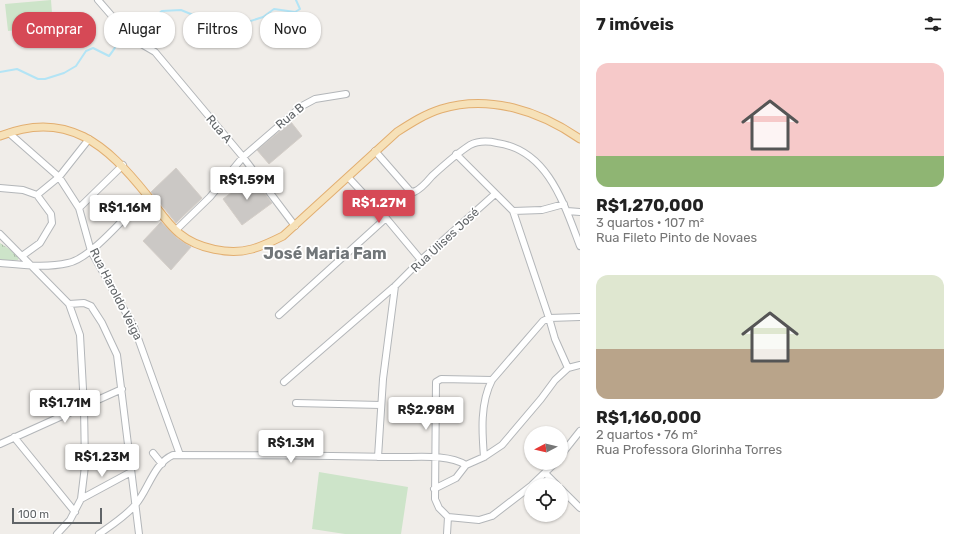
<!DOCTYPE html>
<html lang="pt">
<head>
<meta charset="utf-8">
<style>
  :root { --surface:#fff; --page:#f2f2f2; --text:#222; --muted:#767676; --accent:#d64956 }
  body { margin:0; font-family:Rubik,sans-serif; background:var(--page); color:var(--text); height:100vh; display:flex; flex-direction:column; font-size:15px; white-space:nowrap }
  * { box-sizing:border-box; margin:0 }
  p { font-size:13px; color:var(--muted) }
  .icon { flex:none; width:22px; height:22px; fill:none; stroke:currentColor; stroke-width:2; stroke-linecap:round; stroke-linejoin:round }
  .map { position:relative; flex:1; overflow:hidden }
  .sheet { display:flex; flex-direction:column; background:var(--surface); width:380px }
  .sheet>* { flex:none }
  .hud { position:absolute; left:12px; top:12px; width:380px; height:36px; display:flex; gap:8px }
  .needle { width:26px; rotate:263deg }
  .tools { position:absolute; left:524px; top:426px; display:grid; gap:8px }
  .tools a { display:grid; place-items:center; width:44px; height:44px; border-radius:50%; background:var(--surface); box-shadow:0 1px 3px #0004; font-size:20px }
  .scale { position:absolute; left:12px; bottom:10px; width:90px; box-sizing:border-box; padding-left:4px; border:2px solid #606467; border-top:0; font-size:11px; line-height:14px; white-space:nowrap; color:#606467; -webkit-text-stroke:3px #fff; paint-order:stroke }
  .price { position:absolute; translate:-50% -34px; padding:0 9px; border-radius:4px; background:#fff; color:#222; font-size:13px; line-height:26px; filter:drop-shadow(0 1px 2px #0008) }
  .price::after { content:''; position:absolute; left:50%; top:24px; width:12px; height:9px; margin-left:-6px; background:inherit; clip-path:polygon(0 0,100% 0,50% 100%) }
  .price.current { background:var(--accent); color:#fff }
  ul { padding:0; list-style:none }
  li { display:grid; align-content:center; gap:8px; height:212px; padding:0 16px }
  li span { display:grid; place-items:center; height:124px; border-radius:12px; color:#555 }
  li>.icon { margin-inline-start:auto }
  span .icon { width:72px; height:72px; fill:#fffc; stroke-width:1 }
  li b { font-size:17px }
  h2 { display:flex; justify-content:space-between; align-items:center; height:48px; padding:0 16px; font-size:17px }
  .pill { padding:0 14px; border-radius:16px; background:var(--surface); box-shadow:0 1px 3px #0004; font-size:14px; line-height:36px }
  .pill.current { background:var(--accent); color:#fff }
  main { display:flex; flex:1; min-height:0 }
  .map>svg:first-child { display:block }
  .park { fill:url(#park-tufts) }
  .garden { fill:#cde4c9 }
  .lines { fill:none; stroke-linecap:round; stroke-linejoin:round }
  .stream { stroke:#b3e4f5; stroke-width:2 }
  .building { fill:#cbc8c5; stroke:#d4cec8 }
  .minor-casing { stroke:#b3b6b9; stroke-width:8 }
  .major-casing { stroke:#e2ae70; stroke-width:9 }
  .minor { stroke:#fff; stroke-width:6 }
  .major { stroke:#f6e1b8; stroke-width:7 }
  .labels { text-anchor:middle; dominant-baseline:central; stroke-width:3.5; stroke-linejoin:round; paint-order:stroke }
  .street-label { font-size:12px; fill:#606467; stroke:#fff }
  .district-label { font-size:16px; font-weight:bold; fill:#717679; stroke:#fff }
</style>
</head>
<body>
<main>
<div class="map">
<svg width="580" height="534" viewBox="0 0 580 534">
  <defs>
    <pattern id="park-tufts" width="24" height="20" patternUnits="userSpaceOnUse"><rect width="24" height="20" fill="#cde4c9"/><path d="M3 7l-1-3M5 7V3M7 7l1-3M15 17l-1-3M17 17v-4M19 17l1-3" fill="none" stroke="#aabca7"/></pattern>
  </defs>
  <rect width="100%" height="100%" fill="#f0ede9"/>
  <!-- park -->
  <path class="park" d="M0 243 20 256 18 260 0 261Z"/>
  <!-- garden -->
  <path class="garden" d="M51 0 53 26 8 31 5 4Z
    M319 472 408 487 401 534H345L312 529Z"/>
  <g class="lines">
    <!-- stream -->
    <path class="stream" d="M0 72 17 69 38 79H45L64 73 76 66 86 51 93 48 109 56C119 44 122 31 136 21 144 16 156 18 162 11L181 10 198 17 213 28 226 29 263 17 274 9 295 12 300 9 296 0"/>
  </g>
  <!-- building -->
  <path class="building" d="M291 122 302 136 269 164 257 150Z
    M176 168 202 198 176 223 151 192Z
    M252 177 272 203 242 225 223 199Z
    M161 222 177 238 191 247 171 270 143 241Z"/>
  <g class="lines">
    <!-- minor casing -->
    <g class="minor-casing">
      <path id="minor" d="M98 0 131 38 155 52 243 157 295 226
        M9 133 59 177 79 208 91 251 134 327 180 455
        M375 151 410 191 414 192C421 189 427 182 432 176 444 165 456 154 470 145 478 141 488 141 497 143 548 150 564 204 580 246
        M456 154 513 211 549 318 555 339 568 368
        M348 177 386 218 421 260
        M0 188 23 190 37 195 59 177 89 139
        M79 208 123 165
        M513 211 542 210 564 204
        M567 211 580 212
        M176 230 210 197 243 157 302 106 315 99 346 94
        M0 234 69 304 80 335 84 407 85 466 81 499 70 520 57 534
        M22 256 40 243 52 223 51 214 37 195
        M0 263C22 265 46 268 68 263 91 259 129 212 147 195
        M69 304 84 303 91 306 102 323 117 355 139 534
        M279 315 386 218
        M492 380 441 379 436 382 435 499 439 508 448 517 479 520 492 516 531 486
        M284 382 395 286 421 260 495 194
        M296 403 381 405
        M14 437 75 512
        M0 444 122 389
        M153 453 162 464
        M561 455 580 431
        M378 457 383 379 395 286
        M484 457C482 432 480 403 492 380L543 321 549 318 580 317
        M466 465 484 457 502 445 541 399 555 380 568 368 580 365
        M546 474 557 485
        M532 485 555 463
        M434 489 456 478 466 465
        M561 489 580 508
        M81 499 131 472
        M99 534C112 525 126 516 136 504 148 490 154 463 173 455 245 455 318 455 391 457 414 458 446 453 466 465
        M447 534 448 517"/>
    </g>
    <!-- major casing -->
    <g class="major-casing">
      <path id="major" d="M0 136C67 109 107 145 147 195 157 207 167 224 180 234 198 249 230 255 252 249 263 246 273 241 283 236L397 132C411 123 425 114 441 109 489 94 540 111 580 139"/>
    </g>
    <!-- minor -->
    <use href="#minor" class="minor"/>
    <!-- major -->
    <use href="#major" class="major"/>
  </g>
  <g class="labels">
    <!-- street labels -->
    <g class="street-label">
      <text transform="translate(290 116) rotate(-40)">Rua B</text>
      <text transform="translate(219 129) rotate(50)">Rua A</text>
      <text transform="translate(445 240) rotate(-43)">Rua Ulises José</text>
      <text transform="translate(116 294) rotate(63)">Rua Haroldo Veiga</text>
    </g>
    <!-- district labels -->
    <g class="district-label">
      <text x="325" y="253">José Maria Fam</text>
    </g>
  </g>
</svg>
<div class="tools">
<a><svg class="needle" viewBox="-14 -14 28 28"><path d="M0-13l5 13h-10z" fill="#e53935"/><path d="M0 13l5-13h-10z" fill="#767676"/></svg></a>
<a><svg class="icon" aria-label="locate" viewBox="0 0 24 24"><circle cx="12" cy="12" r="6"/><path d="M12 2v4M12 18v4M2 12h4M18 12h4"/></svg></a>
</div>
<div class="scale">100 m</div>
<b class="price" style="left:247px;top:201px">R$1.59M</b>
<b class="price current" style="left:379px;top:224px">R$1.27M</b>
<b class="price" style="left:125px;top:229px">R$1.16M</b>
<b class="price" style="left:65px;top:424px">R$1.71M</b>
<b class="price" style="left:426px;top:431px">R$2.98M</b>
<b class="price" style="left:291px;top:464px">R$1.3M</b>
<b class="price" style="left:102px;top:478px">R$1.23M</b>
<div class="hud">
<a class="pill current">Comprar</a>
<a class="pill">Alugar</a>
<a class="pill">Filtros</a>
<a class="pill">Novo</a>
</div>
</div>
<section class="sheet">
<h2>7 imóveis<svg class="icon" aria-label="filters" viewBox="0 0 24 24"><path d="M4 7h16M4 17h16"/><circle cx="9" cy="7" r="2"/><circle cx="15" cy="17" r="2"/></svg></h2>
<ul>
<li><span style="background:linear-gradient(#f6c9c9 75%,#8fb573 0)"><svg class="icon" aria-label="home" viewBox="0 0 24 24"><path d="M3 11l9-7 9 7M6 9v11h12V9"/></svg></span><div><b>R$1,270,000</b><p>3 quartos · 107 m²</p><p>Rua Fileto Pinto de Novaes</p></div></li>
<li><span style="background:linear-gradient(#dfe7d0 60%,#b9a48a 0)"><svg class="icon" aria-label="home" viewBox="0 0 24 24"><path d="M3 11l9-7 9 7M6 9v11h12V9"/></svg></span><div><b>R$1,160,000</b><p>2 quartos · 76 m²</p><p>Rua Professora Glorinha Torres</p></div></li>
</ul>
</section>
</main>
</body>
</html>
